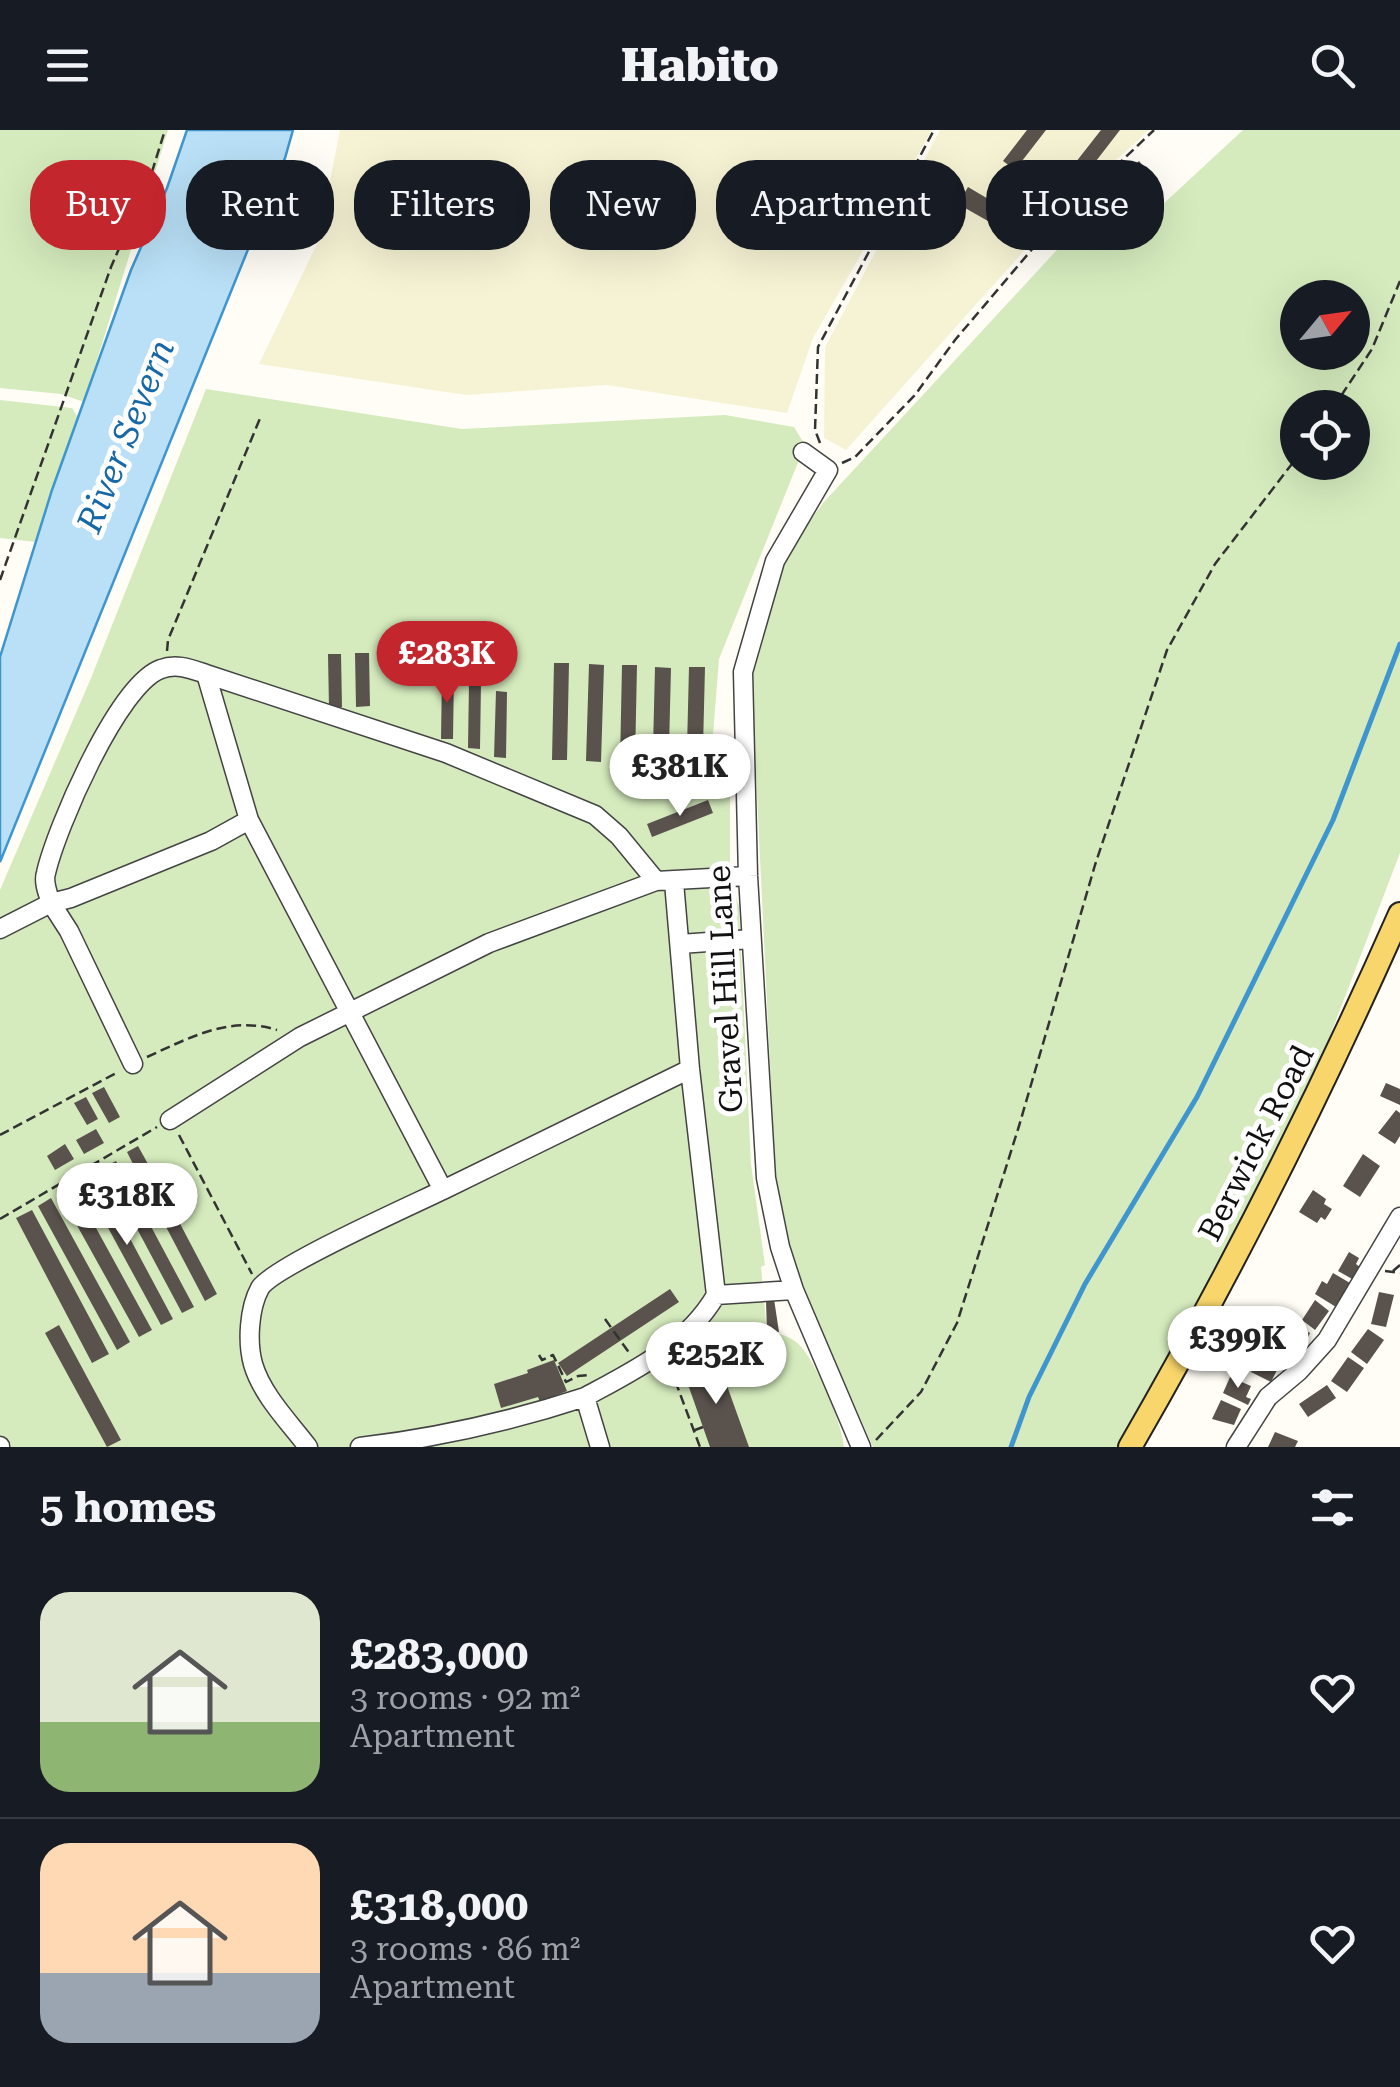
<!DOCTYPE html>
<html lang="en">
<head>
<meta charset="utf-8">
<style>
  :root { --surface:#171b24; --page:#242831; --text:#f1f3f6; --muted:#9ea1a6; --line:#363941; --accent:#c4262e }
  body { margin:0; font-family:"Roboto Serif",serif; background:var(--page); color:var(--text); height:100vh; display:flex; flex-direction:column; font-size:38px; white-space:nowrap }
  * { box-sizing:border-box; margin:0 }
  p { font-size:32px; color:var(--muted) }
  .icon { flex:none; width:55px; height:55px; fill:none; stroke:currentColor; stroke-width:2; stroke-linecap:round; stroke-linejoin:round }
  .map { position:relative; height:1317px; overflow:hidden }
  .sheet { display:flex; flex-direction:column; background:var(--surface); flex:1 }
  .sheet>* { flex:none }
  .hud { position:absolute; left:30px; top:30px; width:1340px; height:90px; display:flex; gap:20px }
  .needle { width:65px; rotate:61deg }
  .tools { position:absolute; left:1280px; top:150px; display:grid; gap:20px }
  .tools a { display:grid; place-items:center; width:90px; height:90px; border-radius:50%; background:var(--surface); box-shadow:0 10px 40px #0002; font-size:50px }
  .price { position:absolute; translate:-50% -85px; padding:0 22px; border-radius:35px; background:#fff; color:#222; font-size:32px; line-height:65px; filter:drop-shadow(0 2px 5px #0008) }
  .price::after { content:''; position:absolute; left:50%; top:60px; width:30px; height:22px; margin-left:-15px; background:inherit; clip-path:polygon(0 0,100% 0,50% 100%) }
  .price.active { background:var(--accent); color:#fff }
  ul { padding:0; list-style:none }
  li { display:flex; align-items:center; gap:30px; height:250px; padding:0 40px }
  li+li { border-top:2px solid var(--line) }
  li span { display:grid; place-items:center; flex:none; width:280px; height:200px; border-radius:30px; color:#555 }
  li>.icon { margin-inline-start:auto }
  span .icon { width:120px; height:120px; fill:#fffc; stroke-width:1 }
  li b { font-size:42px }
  h2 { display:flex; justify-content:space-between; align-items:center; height:120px; padding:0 40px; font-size:42px }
  .tag { padding:0 35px; border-radius:40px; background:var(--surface); box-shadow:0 10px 40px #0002; font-size:35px; line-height:90px }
  .tag.active { background:var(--accent); color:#fff }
  header { display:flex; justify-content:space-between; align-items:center; height:130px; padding:0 40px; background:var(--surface); font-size:45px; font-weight:800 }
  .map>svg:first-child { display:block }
  .farmland { fill:#f6f3d4 }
  .green { fill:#d5ebbd; fill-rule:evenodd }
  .water { fill:#b9e0f7; stroke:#3f96cf; stroke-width:2.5 }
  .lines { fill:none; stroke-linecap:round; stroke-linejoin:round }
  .stream { stroke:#3f96cf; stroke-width:5 }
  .building { fill:#5a524d }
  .minor-casing { stroke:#444; stroke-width:21 }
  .major-casing { stroke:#222; stroke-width:26 }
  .path { stroke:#333; stroke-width:2.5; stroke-dasharray:10 5; stroke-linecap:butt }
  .minor { stroke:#fff; stroke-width:18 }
  .major { stroke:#f9d66b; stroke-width:22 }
  .labels { text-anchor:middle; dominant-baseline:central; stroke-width:10; stroke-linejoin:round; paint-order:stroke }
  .street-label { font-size:32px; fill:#111; stroke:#fff }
  .water-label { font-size:35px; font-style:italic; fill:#1768a6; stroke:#fff }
</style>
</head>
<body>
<header><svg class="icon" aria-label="menu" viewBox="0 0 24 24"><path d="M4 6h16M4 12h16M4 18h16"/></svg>Habito<svg class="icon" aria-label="search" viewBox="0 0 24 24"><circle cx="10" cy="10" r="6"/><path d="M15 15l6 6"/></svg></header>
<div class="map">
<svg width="1400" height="1317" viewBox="0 0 1400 1317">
  <rect width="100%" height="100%" fill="#fffdf5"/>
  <!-- farmland -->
  <path class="farmland" d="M340 0H932L813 208 787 283 607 255 466 265 259 234 318 112Z
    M940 0H1149L1057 84 846 320 824 308 825 217Z"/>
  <!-- green -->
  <path class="green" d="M0 0H168L84 272 61 264 0 258Z
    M1243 0H1400V723L1292 1005 1119 1317H873L800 1152 777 1078 751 542 782 430 823 373 1080 95 1105 109 1161 76ZM1298 168H1352V222H1298ZM1298 278H1352V332H1298Z
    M206 259 462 299 725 285 794 297 805 315 719 529 712 617 730 668V747L739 776 751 1034 765 1135 761 1137 767 1203C780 1202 794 1207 803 1219 818 1238 842 1293 844 1317H0V760L91 548Z
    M0 270 72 278 78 288 36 412 0 408Z"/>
  <!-- water -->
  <path class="water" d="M187 0H293L285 28 0 732V527L52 360 131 140 167 58Z"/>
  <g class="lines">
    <!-- stream -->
    <path class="stream" d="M1011 1317 1029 1267 1085 1154 1197 967 1333 690 1400 514"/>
  </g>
  <!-- building -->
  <path class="building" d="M1027 0H1046L1015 40 1003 31Z
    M1101 0H1120L1059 79 1047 69Z
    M1139 31 1154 48 1145 56 1130 39Z
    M1000 49 1045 81 1038 91 999 67 997 70 988 64Z
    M968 57 995 73 991 82 1000 87 995 95 958 74Z
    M355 523H369L370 576 356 577Z
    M328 524H341L342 577 329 578Z
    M554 533H569L567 630H552Z
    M589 534 604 535 601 632 586 631Z
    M622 535H637L635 632H620Z
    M655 537 671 538 669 618H653Z
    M689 537H705L703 618H687Z
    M442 543H454L453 609H441Z
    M469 552 481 553 480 619 468 618Z
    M496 561 507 562 506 628 494 627Z
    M708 670 713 683 652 707 647 694Z
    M1386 953 1400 959V975L1380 966Z
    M104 957 120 987 109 993 92 963Z
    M86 967 98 989 87 995 74 973Z
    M1396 980 1400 983V1006L1395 1014 1378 1003Z
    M96 999 104 1013 84 1024 76 1010Z
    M65 1014 74 1029 55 1040 47 1026Z
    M138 1016 153 1043 141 1050 127 1022Z
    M1363 1024 1380 1036 1360 1067 1343 1056Z
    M116 1031 194 1177 182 1183 104 1037Z
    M95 1043 173 1189 161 1195 82 1050Z
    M156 1048 217 1164 205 1171 144 1055Z
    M73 1056 152 1200 139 1207 59 1063Z
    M1313 1060 1326 1069 1324 1074 1332 1079 1325 1090 1321 1087 1317 1093 1299 1082Z
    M51 1068 130 1212 117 1220 38 1076Z
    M32 1080 109 1224 92 1233 16 1088Z
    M1349 1122 1359 1128 1356 1134 1361 1138 1354 1150 1338 1141Z
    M1333 1143 1350 1153 1336 1177 1315 1164 1322 1151 1327 1154Z
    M670 1159 679 1172 567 1246 558 1233Z
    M1379 1162 1394 1165 1386 1197 1371 1194Z
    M774 1169 779 1202 767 1204 766 1170Z
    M1315 1170 1329 1181 1315 1200 1302 1190Z
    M59 1195 121 1310 107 1317 45 1203Z
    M1294 1195 1310 1203 1300 1224 1283 1216Z
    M1368 1199 1384 1210 1367 1234 1351 1222Z
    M1265 1223 1281 1232 1271 1252 1251 1242 1258 1229 1261 1231Z
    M1348 1227 1364 1238 1347 1262 1331 1251Z
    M717 1228 749 1317H710L685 1246 699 1241 697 1235Z
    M554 1230 567 1261 540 1272 538 1267 501 1278 494 1254 528 1243 527 1240Z
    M1230 1247 1251 1256 1246 1267 1251 1269 1248 1275 1223 1263Z
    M1327 1255 1336 1268 1308 1287 1299 1274Z
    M1221 1270 1241 1279 1234 1295 1212 1289Z
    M1275 1302 1298 1311 1295 1317H1268Z"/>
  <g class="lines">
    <!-- minor casing -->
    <g class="minor-casing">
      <path id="minor" d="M803 322 828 340 775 431 743 542 748 746 766 1048 780 1117 794 1160 861 1317
        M0 799 51 773C48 764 43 752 46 743 56 699 118 554 161 539 177 533 191 539 206 544
        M680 814 751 809
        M133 934 69 801 51 773 71 768 211 711 249 690
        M170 990 300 907 489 813 656 751 748 746
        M443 1060 690 939
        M716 1165 794 1160
        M585 1267C635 1240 687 1215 716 1165L690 939 674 752
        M0 1316V1317
        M308 1317C289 1292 262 1265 253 1234 247 1212 249 1178 260 1158 273 1137 412 1075 443 1060L249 690 206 544 446 623 595 685 619 706 656 751
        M360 1317C436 1308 512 1291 585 1267L600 1317
        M1236 1317 1268 1267 1299 1241 1327 1210 1400 1087"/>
    </g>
    <!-- major casing -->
    <g class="major-casing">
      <path id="major" d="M1130 1317C1230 1144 1319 967 1400 784"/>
    </g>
    <!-- path -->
    <path class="path" d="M1333 278 1372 219 1400 151
      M820 313 815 300 818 217 934 0
      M842 333 855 327 915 265 955 210 1045 104 1154 0
      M0 450 111 137 151 45 165 0
      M167 521 168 510 261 286
      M147 927C189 908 230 885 277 900
      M0 1005 118 942
      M179 1005 252 1144
      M0 1089 157 997
      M1385 1141 1400 1143
      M1393 1141 1400 1135
      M605 1189 630 1224
      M539 1225 542 1230 553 1225 566 1252 578 1246 589 1245
      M670 1237 700 1317
      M695 1300 703 1297
      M876 1310 921 1262 957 1193 1019 996 1095 735 1167 520 1215 434 1298 326"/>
    <!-- minor -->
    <use href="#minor" class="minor"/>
    <!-- major -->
    <use href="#major" class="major"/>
  </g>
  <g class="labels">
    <!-- street labels -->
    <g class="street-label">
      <text transform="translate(725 859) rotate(-93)">Gravel Hill Lane</text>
      <text transform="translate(1256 1013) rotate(-63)">Berwick Road</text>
    </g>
    <!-- water labels -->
    <g class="water-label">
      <text transform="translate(126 306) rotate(-68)">River Severn</text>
    </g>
  </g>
</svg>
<div class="tools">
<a><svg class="needle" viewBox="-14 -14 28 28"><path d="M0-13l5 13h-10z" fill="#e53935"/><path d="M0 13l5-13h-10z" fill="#9ea1a6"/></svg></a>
<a><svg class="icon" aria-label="locate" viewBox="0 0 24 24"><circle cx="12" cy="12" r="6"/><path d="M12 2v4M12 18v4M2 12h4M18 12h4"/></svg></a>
</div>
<b class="price active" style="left:447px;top:576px">£283K</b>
<b class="price" style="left:680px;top:689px">£381K</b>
<b class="price" style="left:127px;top:1118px">£318K</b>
<b class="price" style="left:1238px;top:1261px">£399K</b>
<b class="price" style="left:716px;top:1277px">£252K</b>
<div class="hud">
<a class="tag active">Buy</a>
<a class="tag">Rent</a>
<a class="tag">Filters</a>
<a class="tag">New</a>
<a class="tag">Apartment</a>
<a class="tag">House</a>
</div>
</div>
<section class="sheet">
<h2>5 homes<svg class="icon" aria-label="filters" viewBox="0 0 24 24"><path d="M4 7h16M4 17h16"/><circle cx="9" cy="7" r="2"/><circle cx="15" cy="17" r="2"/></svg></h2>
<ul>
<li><span style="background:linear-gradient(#dfe7d0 65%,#8fb573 0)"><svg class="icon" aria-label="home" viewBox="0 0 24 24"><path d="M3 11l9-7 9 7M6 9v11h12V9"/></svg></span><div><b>£283,000</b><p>3 rooms · 92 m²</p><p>Apartment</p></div><svg class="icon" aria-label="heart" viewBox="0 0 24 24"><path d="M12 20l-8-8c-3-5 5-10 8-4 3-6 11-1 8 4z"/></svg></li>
<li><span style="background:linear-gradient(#ffd9b3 65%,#9aa5b1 0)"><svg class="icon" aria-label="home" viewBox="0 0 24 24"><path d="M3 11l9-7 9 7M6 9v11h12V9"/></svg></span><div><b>£318,000</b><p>3 rooms · 86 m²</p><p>Apartment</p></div><svg class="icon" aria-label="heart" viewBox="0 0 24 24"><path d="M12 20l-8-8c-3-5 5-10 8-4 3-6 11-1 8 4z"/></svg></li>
</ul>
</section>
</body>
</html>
